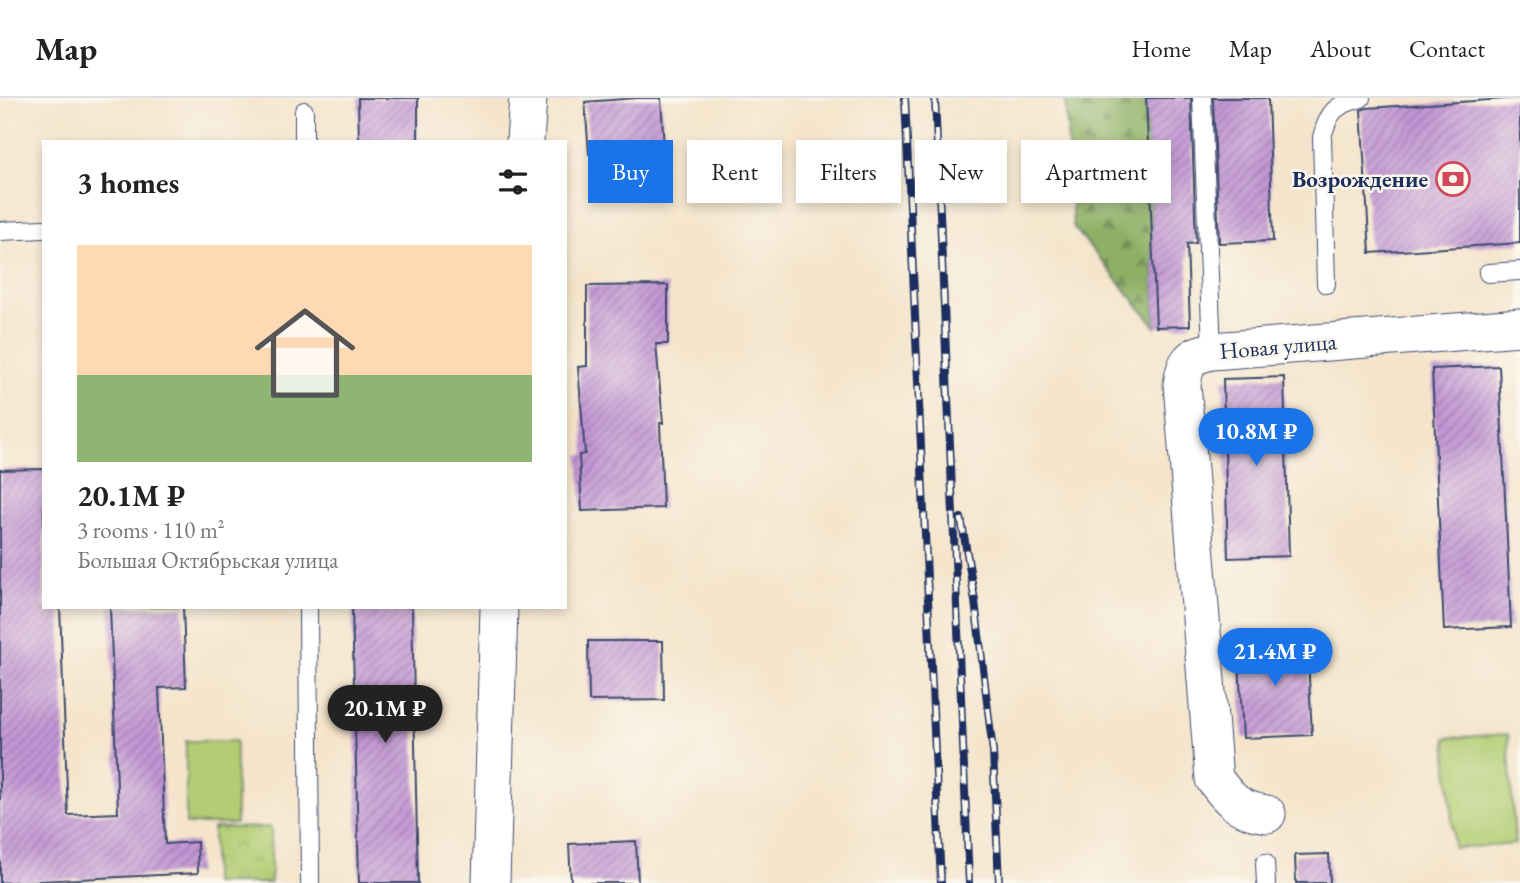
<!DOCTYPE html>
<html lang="en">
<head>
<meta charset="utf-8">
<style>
  :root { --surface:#fff; --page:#f6f6f6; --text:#222; --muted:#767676; --line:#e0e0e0; --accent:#1a73e8 }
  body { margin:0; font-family:"EB Garamond",serif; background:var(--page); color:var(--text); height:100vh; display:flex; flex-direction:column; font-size:26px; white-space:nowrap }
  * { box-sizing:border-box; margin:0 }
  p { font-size:23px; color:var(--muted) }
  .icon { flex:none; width:38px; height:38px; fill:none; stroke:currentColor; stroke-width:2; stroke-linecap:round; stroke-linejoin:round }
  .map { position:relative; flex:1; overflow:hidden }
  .sheet { position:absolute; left:42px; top:42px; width:525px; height:469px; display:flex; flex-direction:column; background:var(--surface); border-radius:0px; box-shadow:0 4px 10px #0003 }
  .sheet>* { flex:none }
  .guide { position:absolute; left:588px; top:42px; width:665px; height:63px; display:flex; gap:14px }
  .price { position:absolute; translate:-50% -60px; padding:0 16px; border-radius:24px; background:var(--accent); color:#fff; font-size:23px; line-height:46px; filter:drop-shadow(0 2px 4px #0008) }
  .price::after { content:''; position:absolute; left:50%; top:42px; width:21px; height:16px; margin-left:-10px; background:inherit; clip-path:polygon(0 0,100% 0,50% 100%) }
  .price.current { background:#222; color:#fff }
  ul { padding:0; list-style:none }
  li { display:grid; align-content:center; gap:14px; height:371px; padding:0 35px }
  li span { display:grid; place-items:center; height:217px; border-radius:0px; color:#555 }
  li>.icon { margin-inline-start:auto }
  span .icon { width:126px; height:126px; fill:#fffc; stroke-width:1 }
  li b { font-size:30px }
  h2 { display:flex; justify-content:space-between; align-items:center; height:84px; padding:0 35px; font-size:30px }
  .tag { padding:0 24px; border-radius:0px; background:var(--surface); box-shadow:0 4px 10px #0003; font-size:24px; line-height:63px }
  .tag.current { background:var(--accent); color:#fff }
  header { display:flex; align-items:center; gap:42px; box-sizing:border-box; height:98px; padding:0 35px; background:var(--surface); border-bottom:2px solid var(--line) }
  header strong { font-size:33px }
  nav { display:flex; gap:38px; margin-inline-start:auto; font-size:24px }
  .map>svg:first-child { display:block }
  .forest { fill:url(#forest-firs); stroke:#547062; stroke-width:2 }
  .park { fill:url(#park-crowns); stroke:#667e68; stroke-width:2 }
  .garden { fill:#b2cd73; stroke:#667e68; stroke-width:2 }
  .building { fill:url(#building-hatch) }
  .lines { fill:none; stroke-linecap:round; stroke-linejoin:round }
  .service-casing { stroke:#3c4a6e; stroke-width:20 }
  .minor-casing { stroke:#3c4a6e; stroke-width:39 }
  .service { stroke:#fff; stroke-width:18 }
  .minor { stroke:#fff; stroke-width:37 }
  .rail-casing { stroke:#1b2f5e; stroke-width:8 }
  .rail { stroke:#fbf7ec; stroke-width:5; stroke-dasharray:16; stroke-linecap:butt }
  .labels { text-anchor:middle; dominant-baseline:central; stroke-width:5; stroke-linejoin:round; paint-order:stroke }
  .poi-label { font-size:23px; font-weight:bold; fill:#1b2f5e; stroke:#fbf7ec; text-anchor:end }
  .street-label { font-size:23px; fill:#1b2f5e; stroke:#fbf7ec }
</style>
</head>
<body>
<header>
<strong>Map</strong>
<nav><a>Home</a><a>Map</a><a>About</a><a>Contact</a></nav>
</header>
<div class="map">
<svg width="1520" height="785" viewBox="0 0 1520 785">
  <defs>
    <pattern id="forest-firs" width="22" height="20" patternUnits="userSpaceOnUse" patternTransform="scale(1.75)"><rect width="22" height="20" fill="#8db065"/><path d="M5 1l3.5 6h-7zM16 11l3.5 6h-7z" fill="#729056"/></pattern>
    <pattern id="park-crowns" width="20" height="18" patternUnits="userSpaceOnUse" patternTransform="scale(1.75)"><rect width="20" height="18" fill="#b2cd73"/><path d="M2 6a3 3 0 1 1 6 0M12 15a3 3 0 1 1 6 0" fill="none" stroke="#98b066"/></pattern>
    <pattern id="building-hatch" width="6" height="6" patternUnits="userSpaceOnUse" patternTransform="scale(1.75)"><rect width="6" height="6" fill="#c296d4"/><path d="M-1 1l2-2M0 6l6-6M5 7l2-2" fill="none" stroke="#9d7baf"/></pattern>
  </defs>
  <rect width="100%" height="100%" fill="#fbf7ec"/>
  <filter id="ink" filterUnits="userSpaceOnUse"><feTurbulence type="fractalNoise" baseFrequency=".0143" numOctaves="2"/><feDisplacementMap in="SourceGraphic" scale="14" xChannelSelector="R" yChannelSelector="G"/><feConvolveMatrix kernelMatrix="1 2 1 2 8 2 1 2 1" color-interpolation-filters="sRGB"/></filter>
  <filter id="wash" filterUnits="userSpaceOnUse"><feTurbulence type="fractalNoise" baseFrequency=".00686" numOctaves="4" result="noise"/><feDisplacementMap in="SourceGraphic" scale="28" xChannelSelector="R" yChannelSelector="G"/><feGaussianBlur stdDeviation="1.57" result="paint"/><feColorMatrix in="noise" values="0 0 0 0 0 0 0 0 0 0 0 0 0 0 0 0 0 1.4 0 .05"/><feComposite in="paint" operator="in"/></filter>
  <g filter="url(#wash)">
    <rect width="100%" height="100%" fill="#f4e4cb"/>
    <!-- forest -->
    <path class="forest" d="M1065 0H1146L1156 229 1073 128Z"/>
    <!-- park -->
    <path class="park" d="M271 729V785H213V730Z"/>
    <!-- garden -->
    <path class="garden" d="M1508 636 1515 746 1454 750 1446 640Z
      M186 643H236V726H186Z"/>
    <g id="blocks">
      <!-- building -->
      <path class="building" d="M358 0H418V44H359Z
        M637 0H661L664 51 589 56 585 4Z
        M1146 0H1191L1196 145 1187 146 1190 228 1156 229Z
        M1213 0H1268L1273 143 1219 145Z
        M1520 0V145L1370 155 1361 12 1367 10Z
        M668 187V246H656L663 325H660L663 410 582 413 579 357 585 356 578 269 587 268V188Z
        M1499 268 1511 529 1444 532 1432 271Z
        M1284 279 1289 458 1228 460 1223 281Z
        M44 371V509H60L68 717 118 715 110 509H183L186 589 159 590 165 746 197 744 198 775 0 785V372Z
        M352 509H412L418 785H359Z
        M1307 541 1312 637 1243 640 1238 544Z
        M588 543H663L664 602 589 603Z
        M636 743 638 785H571L569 746Z
        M1329 756 1330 785H1296L1295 757Z"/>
    </g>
  </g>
  <g filter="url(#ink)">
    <use href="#blocks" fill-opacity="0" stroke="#3c4a6e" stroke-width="2"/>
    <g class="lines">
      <!-- service casing -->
      <g class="service-casing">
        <path id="service" d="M1202 0 1212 253
          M304 13V44
          M0 133 44 131
          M1488 175 1520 173
          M1326 186 1322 39C1329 13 1335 7 1361 0
          M308 509 310 785
          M1265 765 1266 785"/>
      </g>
      <!-- minor casing -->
      <g class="minor-casing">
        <path id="minor" d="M525 44 528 0
          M1267 716C1238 712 1231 703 1214 681L1182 286C1186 263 1189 258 1212 253L1520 229
          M491 785 499 509"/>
      </g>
      <!-- service -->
      <use href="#service" class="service"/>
      <!-- minor -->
      <use href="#minor" class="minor"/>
      <!-- rail casing -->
      <g class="rail-casing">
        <path id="rail" d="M905 0 941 785
          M935 0 969 785
          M961 420 975 503 993 654 999 785"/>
      </g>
      <!-- rail -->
      <use href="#rail" class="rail"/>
    </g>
  </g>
  <!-- icons -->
  <defs>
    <g id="bank-ring" transform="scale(1.75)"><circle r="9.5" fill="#fbf7ec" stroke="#d1495b" stroke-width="1.5"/><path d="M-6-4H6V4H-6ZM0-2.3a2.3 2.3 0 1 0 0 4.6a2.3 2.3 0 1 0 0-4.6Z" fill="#d1495b"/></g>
  </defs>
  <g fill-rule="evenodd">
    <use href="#bank-ring" x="1453" y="81"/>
  </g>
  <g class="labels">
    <!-- poi labels -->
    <g class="poi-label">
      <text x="1428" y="81">Возрождение</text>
    </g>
    <!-- street labels -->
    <g class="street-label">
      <text transform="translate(1278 248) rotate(-5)">Новая улица</text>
    </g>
  </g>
</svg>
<b class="price" style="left:1256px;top:370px">10.8M ₽</b>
<b class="price" style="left:1275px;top:590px">21.4M ₽</b>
<b class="price current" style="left:385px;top:647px">20.1M ₽</b>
<div class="guide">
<a class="tag current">Buy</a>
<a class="tag">Rent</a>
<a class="tag">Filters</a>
<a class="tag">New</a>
<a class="tag">Apartment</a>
</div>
<section class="sheet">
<h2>3 homes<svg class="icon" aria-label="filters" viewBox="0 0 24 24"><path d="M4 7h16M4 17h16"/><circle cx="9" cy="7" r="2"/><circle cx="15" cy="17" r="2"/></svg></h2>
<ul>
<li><span style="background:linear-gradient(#ffd9b3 60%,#8fb573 0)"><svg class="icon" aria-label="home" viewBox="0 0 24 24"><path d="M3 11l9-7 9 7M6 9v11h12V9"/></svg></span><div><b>20.1M ₽</b><p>3 rooms · 110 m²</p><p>Большая Октябрьская улица</p></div></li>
</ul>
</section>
</div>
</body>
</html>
